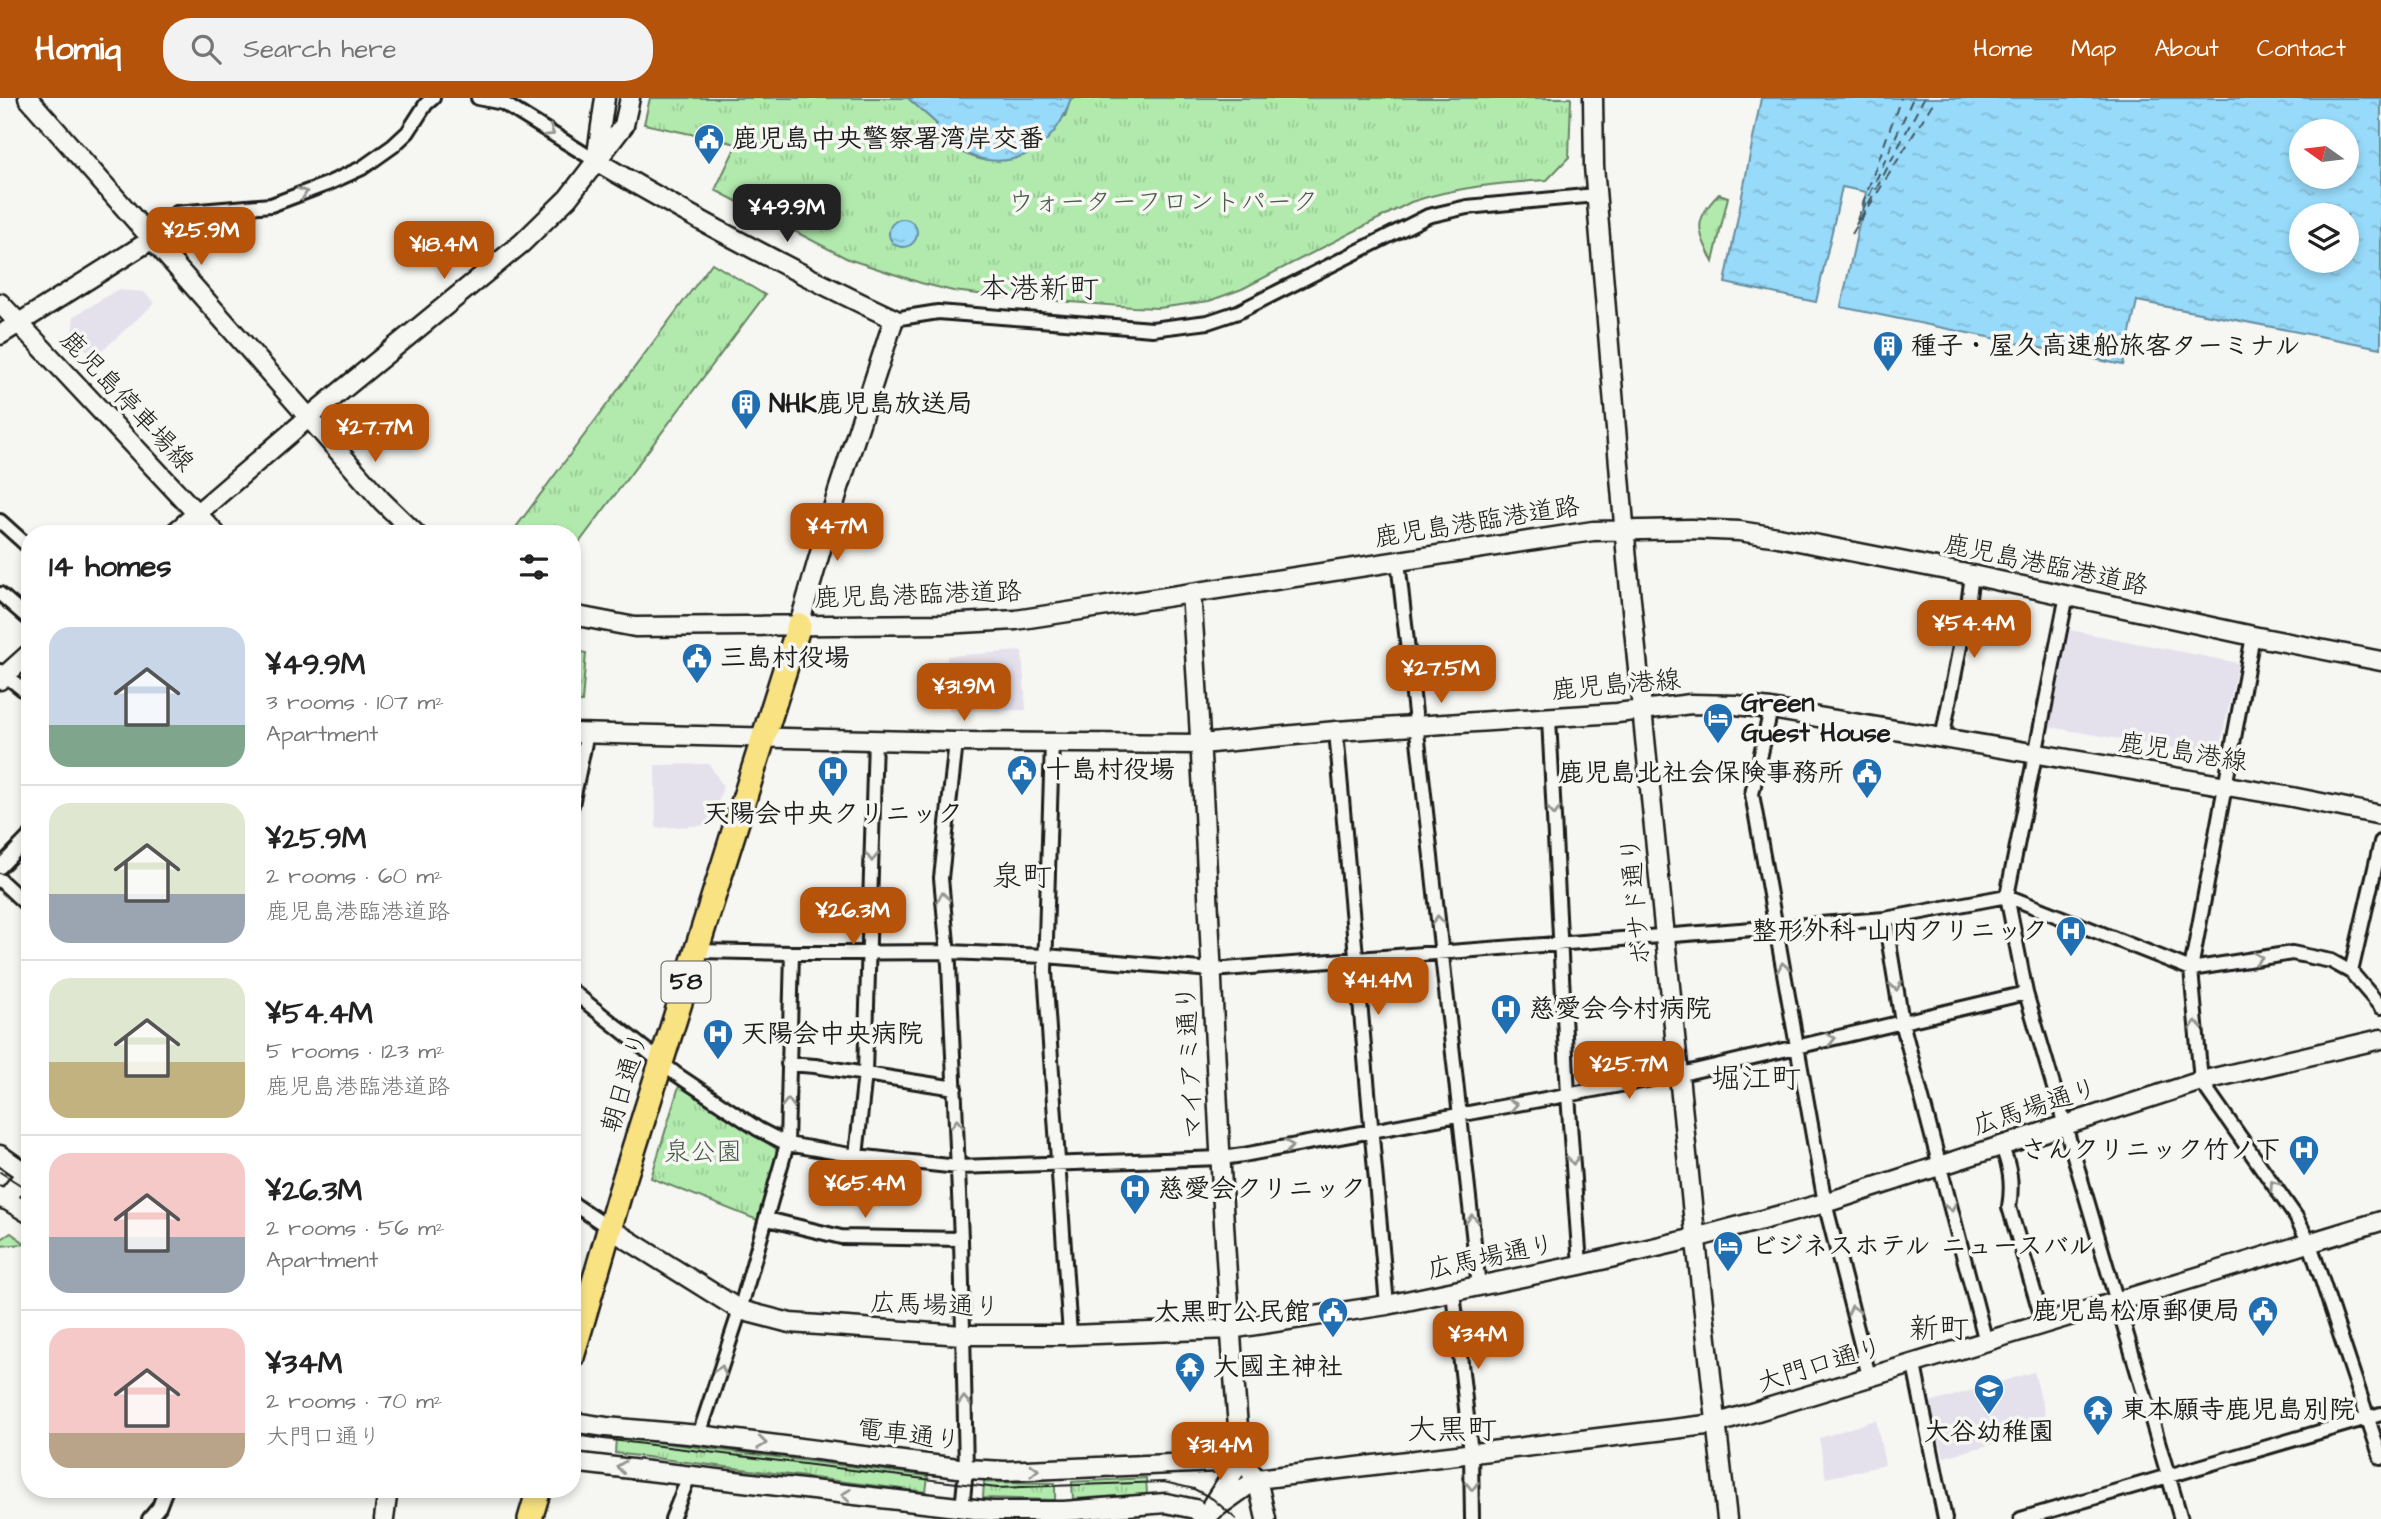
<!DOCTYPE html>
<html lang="en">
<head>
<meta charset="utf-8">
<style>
  :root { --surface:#fff; --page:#f2f2f2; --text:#222; --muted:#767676; --line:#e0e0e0; --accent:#b45309 }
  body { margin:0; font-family:"Architects Daughter","Klee One",sans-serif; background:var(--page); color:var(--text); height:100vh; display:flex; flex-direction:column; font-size:26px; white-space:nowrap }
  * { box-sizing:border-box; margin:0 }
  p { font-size:23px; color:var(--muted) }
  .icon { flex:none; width:38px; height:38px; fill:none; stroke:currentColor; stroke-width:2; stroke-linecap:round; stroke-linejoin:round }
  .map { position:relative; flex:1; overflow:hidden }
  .details { position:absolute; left:21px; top:427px; width:560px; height:973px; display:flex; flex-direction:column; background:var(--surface); border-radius:28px; box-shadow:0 4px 10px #0003 }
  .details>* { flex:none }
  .needle { width:46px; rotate:284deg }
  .controls { position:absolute; left:2289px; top:21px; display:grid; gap:14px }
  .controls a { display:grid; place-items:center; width:70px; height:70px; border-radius:50%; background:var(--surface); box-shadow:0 4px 10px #0003; font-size:35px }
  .price { position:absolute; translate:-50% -60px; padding:0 16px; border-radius:14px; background:var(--accent); color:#fff; font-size:23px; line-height:46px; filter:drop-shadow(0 2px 4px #0008) }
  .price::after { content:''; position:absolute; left:50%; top:42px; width:21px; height:16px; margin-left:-10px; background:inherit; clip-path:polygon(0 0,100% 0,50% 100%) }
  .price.on { background:#222; color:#fff }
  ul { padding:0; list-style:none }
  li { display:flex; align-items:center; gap:21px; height:175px; padding:0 28px }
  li+li { border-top:2px solid var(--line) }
  li span { display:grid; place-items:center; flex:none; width:196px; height:140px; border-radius:21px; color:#555 }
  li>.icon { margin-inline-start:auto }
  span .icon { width:84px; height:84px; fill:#fffc; stroke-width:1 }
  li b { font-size:30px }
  h2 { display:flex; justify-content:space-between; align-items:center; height:84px; padding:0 28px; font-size:30px }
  header { display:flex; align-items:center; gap:42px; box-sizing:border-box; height:98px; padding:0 35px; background:var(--accent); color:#fff }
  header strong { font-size:33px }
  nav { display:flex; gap:38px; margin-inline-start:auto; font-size:24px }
  .search { width:490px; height:63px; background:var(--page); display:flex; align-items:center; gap:18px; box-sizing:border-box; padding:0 24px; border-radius:28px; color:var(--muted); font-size:26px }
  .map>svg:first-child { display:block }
  .built { fill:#e4e1ed }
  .grass { fill:url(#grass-tufts); stroke:#678364; stroke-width:2 }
  .forest { fill:url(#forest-firs); stroke:#678364; stroke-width:2 }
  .water { fill:url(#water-ripples); stroke:#668ea1; stroke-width:2; fill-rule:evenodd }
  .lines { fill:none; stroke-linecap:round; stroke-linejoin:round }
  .ferry { stroke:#41555e; stroke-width:2; stroke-dasharray:9 7; stroke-linecap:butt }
  .street-casing { stroke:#1c1c1c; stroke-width:18 }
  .secondary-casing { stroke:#1c1c1c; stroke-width:23 }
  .highway-casing { stroke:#1c1c1c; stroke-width:28 }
  .street { stroke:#f6f6f2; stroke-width:12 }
  .secondary { stroke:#f6f6f2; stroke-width:18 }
  .highway { stroke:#f8e281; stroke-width:23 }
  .tram { stroke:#1c1c1c; stroke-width:2 }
  .oneway { stroke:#949492 }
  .labels { text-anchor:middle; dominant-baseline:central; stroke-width:7; stroke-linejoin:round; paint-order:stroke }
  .shield { fill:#f6f6f2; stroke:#5d5d5c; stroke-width:2 }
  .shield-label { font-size:24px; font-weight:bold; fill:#1c1c1c }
  .poi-label { font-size:26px; font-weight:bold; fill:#1c1c1c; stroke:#f6f6f2; text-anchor:start }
  .park-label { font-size:26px; fill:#495a48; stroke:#f6f6f2 }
  .street-label { font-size:26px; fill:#1c1c1c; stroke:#f6f6f2 }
  .quarter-label { font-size:30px; fill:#1c1c1c; stroke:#f6f6f2 }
</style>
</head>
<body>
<header>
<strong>Homiq</strong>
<div class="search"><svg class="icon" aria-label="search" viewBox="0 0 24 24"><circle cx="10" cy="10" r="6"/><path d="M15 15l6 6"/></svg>Search here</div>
<nav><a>Home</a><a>Map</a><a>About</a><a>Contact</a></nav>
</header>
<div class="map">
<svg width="2381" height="1421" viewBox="0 0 2381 1421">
  <defs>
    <pattern id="grass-tufts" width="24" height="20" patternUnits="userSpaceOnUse" patternTransform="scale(1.75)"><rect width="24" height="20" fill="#b2eaad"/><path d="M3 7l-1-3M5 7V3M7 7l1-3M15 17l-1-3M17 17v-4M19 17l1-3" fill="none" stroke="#98c894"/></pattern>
    <pattern id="forest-firs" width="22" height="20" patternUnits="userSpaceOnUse" patternTransform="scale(1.75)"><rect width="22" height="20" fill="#b2eaad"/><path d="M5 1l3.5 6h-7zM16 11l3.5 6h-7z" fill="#98c894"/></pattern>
    <pattern id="water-ripples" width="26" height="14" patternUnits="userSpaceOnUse" patternTransform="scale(1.75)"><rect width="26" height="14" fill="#97daf9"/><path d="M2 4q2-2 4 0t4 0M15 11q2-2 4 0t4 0" fill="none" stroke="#82bad5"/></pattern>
  </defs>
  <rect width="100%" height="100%" fill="#f6f6f2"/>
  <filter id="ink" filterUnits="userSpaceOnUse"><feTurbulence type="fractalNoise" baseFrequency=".0143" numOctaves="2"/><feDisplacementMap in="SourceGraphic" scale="14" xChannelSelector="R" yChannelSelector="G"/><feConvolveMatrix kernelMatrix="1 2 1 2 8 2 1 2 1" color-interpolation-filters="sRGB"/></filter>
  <g filter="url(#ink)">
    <!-- built -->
    <path class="built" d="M117 192 144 194 155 205 94 260 72 237 74 218Z
      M2070 532 2238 565 2218 658 2050 629Z
      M1022 553 1026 612 949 613 947 558Z
      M709 666 723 688 712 727 656 730 655 667Z
      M2034 1274 2049 1331 1944 1359 1929 1305Z
      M1876 1322 1885 1367 1826 1380 1819 1340Z"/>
    <!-- grass -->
    <path class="grass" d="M650 0H908L938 27 932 31C948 48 961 56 983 62L1065 18 1071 0H1571L1569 59 1547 82C1500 85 1456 89 1411 104L1242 191 1209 203 1159 210 1133 209 995 198 953 193 921 185 848 161 715 92 737 46 644 26Z
      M712 165 765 197 572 454V436H511Z
      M572 552 586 555 582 604H572Z
      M679 988 775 1050 779 1056 760 1123 651 1080Z
      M11 1135 26 1146 0 1148V1142Z
      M616 1339 928 1378 926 1394 615 1355Z
      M1146 1380 1147 1396 1073 1401 1072 1384Z
      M984 1384 1055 1385V1402L983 1400Z"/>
    <!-- forest -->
    <path class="forest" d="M1719 96 1728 99 1713 164C1698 133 1692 123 1719 96Z"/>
    <!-- water -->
    <path class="water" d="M908 0H1071C1049 70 982 83 932 31L937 26Z
      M1761 0H2381V250L2137 203 2123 267 1841 209 1866 94 1842 89 1816 204 1725 185ZM2347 33V79H2301V33ZM2347 117V163H2301V117Z
      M889 135a14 14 0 1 1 28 0a14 14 0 1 1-28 0Z"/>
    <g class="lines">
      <!-- ferry -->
      <path class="ferry" d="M1861 120 1924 0
        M1857 122 1901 0
        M1856 127 1913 0
        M1852 136 1936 0"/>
      <!-- street casing -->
      <g class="street-casing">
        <path id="street" d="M478 0 503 5 596 63
          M151 142 176 115 271 107 327 86 362 70 393 48 408 34 426 6 433 0
          M894 221 938 214 1152 231 1208 224 1238 214 1428 118 1467 109 1596 97
          M0 423 30 450
          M1398 463 1479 1189
          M0 496 30 522
          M2067 497 2007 798 2026 895 2181 1421
          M2253 538 2191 871 2201 983 2296 1119 2310 1146 2381 1360
          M0 573 30 597
          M1771 611 1752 696 1825 1105 1869 1278
          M1549 620 1568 997 1580 1167
          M1336 633 1387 1207
          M1942 641 1968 507 1972 477
          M956 644 941 780 949 867 961 1141 966 1371 962 1411
          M1052 644 1045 873 1070 1237
          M572 707 587 635
          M0 769 30 738
          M0 782 30 810
          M1885 821 1902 924 1986 1244
          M696 853 792 855 949 854 1046 858 1212 872 1885 821 2007 798 2191 871 2292 855 2331 863 2351 874 2381 909
          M2351 874 2381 744
          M572 893 676 976 758 1031 787 1046 856 1058 958 1069 1222 1060 1243 1057 1690 974 2026 895
          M788 966 815 968 955 990
          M2001 1047C2010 1068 2013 1086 2009 1109L2044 1227
          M856 1058 865 975 875 641
          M572 1105 609 1130
          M767 1121 841 1139 961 1141
          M1453 1194 1471 1355 1472 1421
          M1914 1267 1945 1421
          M699 1337 740 1212 787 1046 792 855
          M149 1421 159 1409 166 1391
          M672 1421 689 1378
          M2021 1421 2381 1316"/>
      </g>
      <!-- secondary casing -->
      <g class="secondary-casing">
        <path id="secondary" d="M28 0 382 403 416 436
          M1593 0 1594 68 1627 462 1693 1116 1727 1421
          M596 63C693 120 792 173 894 221L838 393 799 527
          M596 63 605 0
          M0 205 216 436
          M0 237 151 142
          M173 436 308 320 522 145 568 100 624 27 630 0
          M1191 495C1212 784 1215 1074 1241 1363
          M572 517 635 529 943 526 1016 522 1593 433 1691 431 1739 433 1778 439 1972 477 2253 538 2381 563
          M0 582 30 555
          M572 635 956 644 1201 646 1336 633 1617 615 1691 606 1736 607 1771 611 2292 699 2381 717
          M0 1057 30 1078
          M0 1098 30 1116
          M5 1102 30 1070
          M609 1130 740 1212 790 1225 962 1237H1070L1230 1231 1387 1207 1580 1167 1695 1140 1825 1105 2201 983 2381 941
          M572 1324 606 1329 699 1337 966 1371 1005 1373 1241 1363
          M572 1364 992 1413H1064L1166 1405 1195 1411 1207 1421
          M1251 1374 1257 1381 1266 1421
          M1212 1407 1241 1363
          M1205 1418 1257 1381 1715 1326 2381 1123
          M384 1421 388 1391"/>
      </g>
      <!-- highway casing -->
      <g class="highway-casing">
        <path id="highway" d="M572 1259 619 1098 799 527
          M530 1421 539 1391"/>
      </g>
      <!-- street -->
      <use href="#street" class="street"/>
      <!-- secondary -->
      <use href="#secondary" class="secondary"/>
      <!-- highway -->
      <use href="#highway" class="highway"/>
      <!-- tram -->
      <path class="tram" d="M0 1074 30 1093
        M572 1337 997 1390 1164 1384 1194 1391 1213 1401 1236 1421"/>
    </g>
    <!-- one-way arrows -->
    <defs><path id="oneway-chevron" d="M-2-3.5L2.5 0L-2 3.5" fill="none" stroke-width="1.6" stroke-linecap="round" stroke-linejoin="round" transform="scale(1.75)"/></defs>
    <g class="oneway">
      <use href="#oneway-chevron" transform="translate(550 34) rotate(32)"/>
      <use href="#oneway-chevron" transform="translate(303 95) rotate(-20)"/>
      <use href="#oneway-chevron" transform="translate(1554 713) rotate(87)"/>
      <use href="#oneway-chevron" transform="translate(872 759) rotate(92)"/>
      <use href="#oneway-chevron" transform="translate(943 799) rotate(-96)"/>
      <use href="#oneway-chevron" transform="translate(1438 822) rotate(-96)"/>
      <use href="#oneway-chevron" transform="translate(2258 860) rotate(-8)"/>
      <use href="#oneway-chevron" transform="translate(1783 869) rotate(-100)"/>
      <use href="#oneway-chevron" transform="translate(1896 888) rotate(80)"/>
      <use href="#oneway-chevron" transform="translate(2196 927) rotate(-95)"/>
      <use href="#oneway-chevron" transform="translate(1831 941) rotate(-13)"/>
      <use href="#oneway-chevron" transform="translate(788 1005) rotate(-89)"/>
      <use href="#oneway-chevron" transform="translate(1513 1007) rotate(-10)"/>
      <use href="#oneway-chevron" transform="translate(957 1026) rotate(-92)"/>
      <use href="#oneway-chevron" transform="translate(1289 1048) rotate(-10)"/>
      <use href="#oneway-chevron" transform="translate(1573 1062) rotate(86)"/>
      <use href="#oneway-chevron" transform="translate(2274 1087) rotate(-125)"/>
      <use href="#oneway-chevron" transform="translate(1951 1109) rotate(75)"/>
      <use href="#oneway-chevron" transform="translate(1472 1121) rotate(-96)"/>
      <use href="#oneway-chevron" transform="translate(1853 1212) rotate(-104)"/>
      <use href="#oneway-chevron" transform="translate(721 1272) rotate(-72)"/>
      <use href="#oneway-chevron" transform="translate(964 1303) rotate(-91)"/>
      <use href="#oneway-chevron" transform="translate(762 1345) rotate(7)"/>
      <use href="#oneway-chevron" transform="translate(621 1369) rotate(-173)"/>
      <use href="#oneway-chevron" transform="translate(1034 1372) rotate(-2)"/>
      <use href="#oneway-chevron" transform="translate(1472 1388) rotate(89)"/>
      <use href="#oneway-chevron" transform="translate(846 1397) rotate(-173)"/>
    </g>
  </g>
  <!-- icons -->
  <defs>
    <g id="civic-pin" transform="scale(1.575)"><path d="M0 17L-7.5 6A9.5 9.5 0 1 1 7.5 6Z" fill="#1f6fb2" stroke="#f6f6f2"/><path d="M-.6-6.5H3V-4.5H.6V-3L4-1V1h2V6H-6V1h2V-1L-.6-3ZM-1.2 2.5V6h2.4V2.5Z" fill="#fff"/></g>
    <g id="building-pin" transform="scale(1.575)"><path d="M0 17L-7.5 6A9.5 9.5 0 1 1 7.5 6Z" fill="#1f6fb2" stroke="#f6f6f2"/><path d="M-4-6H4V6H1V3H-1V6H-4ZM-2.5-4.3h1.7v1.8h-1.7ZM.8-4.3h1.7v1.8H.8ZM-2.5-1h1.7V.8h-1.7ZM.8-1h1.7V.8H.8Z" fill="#fff"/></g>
    <g id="hotel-pin" transform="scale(1.575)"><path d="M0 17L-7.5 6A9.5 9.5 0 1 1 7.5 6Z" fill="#1f6fb2" stroke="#f6f6f2"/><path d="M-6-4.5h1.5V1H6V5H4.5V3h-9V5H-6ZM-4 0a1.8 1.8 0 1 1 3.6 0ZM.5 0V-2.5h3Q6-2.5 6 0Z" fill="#fff"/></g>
    <g id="hospital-pin" transform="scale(1.575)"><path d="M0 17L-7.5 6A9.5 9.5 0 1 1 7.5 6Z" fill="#1f6fb2" stroke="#f6f6f2"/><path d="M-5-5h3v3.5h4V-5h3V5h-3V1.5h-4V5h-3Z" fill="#fff"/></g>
    <g id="temple-pin" transform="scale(1.575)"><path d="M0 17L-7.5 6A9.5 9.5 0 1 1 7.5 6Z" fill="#1f6fb2" stroke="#f6f6f2"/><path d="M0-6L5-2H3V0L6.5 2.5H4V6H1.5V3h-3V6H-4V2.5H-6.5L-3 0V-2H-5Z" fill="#fff"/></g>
    <g id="school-pin" transform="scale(1.575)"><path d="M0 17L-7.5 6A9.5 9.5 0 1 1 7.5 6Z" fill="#1f6fb2" stroke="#f6f6f2"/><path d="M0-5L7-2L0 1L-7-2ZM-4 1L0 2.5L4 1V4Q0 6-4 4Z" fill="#fff"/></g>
  </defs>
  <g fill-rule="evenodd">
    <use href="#civic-pin" x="709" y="41"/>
    <use href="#building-pin" x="1888" y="248"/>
    <use href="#building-pin" x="746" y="306"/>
    <use href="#civic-pin" x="697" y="560"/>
    <use href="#hotel-pin" x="1718" y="620"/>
    <use href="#civic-pin" x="1022" y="672"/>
    <use href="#hospital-pin" x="833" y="673"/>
    <use href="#civic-pin" x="1867" y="675"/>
    <use href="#hospital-pin" x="2071" y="833"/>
    <use href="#hospital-pin" x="1506" y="911"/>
    <use href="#hospital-pin" x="718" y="936"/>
    <use href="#hospital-pin" x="2304" y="1052"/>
    <use href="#hospital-pin" x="1135" y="1091"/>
    <use href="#hotel-pin" x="1728" y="1148"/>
    <use href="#civic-pin" x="2263" y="1213"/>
    <use href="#civic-pin" x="1333" y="1214"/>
    <use href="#temple-pin" x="1190" y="1269"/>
    <use href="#school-pin" x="1989" y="1291"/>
    <use href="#temple-pin" x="2098" y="1312"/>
  </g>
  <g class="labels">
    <!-- shield labels -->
    <rect class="shield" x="661.5" y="863.5" width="49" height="41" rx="5"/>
    <g class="shield-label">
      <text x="686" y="884">58</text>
    </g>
    <!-- poi labels -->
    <g class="poi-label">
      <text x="732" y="41">鹿児島中央警察署湾岸交番</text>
      <text x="1911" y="248">種子・屋久高速船旅客ターミナル</text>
      <text x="769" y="306">NHK鹿児島放送局</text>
      <text x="720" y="560">三島村役場</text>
      <text x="1741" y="605">Green<tspan x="1741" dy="30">Guest House</tspan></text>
      <text x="1045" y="672">十島村役場</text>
      <text x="1844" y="675" text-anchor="end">鹿児島北社会保険事務所</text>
      <text x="833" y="716" text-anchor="middle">天陽会中央クリニック</text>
      <text x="2048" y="833" text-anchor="end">整形外科 山内クリニック</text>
      <text x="1529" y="911">慈愛会今村病院</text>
      <text x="741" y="936">天陽会中央病院</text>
      <text x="2281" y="1052" text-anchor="end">さんクリニック竹ノ下</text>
      <text x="1158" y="1091">慈愛会クリニック</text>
      <text x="1751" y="1148">ビジネスホテル ニュースバル</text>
      <text x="2240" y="1213" text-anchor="end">鹿児島松原郵便局</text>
      <text x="1310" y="1214" text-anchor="end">大黒町公民館</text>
      <text x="1213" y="1269">大國主神社</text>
      <text x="2121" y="1312">東本願寺鹿児島別院</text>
      <text x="1989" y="1334" text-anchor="middle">大谷幼稚園</text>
    </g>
    <!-- park labels -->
    <g class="park-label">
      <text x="1163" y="104">ウォーターフロントパーク</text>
      <text x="703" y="1054">泉公園</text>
    </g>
    <!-- street labels -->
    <g class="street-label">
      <text transform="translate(127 303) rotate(47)">鹿児島停車場線</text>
      <text transform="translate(1477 424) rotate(-9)">鹿児島港臨港道路</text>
      <text transform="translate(2046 467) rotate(12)">鹿児島港臨港道路</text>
      <text transform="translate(918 497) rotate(-2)">鹿児島港臨港道路</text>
      <text transform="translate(1616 587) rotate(-5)">鹿児島港線</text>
      <text transform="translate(2183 654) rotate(9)">鹿児島港線</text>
      <text transform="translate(1636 803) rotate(-95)">ボサド通り</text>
      <text transform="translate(1190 964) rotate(-93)">マイアミ通り</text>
      <text transform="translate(625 984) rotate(-73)">朝日通り</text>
      <text transform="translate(2035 1009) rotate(-18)">広馬場通り</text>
      <text transform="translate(1491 1159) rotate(-12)">広馬場通り</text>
      <text transform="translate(935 1207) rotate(2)">広馬場通り</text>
      <text transform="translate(1820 1267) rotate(-17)">大門口通り</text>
      <text transform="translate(909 1337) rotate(7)">電車通り</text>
    </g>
    <!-- quarter labels -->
    <g class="quarter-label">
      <text x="1039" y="191">本港新町</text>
      <text x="1022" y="779">泉町</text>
      <text x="1756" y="981">堀江町</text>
      <text x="1939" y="1231">新町</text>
      <text x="1452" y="1332">大黒町</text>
    </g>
  </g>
</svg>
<div class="controls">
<a><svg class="needle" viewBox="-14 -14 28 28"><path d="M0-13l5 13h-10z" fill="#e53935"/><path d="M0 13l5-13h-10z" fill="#767676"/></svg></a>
<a><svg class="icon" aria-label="layers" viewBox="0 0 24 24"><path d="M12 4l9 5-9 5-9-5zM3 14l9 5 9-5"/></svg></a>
</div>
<b class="price on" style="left:787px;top:146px">¥49.9M</b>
<b class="price" style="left:201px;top:169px">¥25.9M</b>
<b class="price" style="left:444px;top:183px">¥18.4M</b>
<b class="price" style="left:375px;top:366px">¥27.7M</b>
<b class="price" style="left:837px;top:465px">¥47M</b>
<b class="price" style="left:1974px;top:562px">¥54.4M</b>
<b class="price" style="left:1441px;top:607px">¥27.5M</b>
<b class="price" style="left:964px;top:625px">¥31.9M</b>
<b class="price" style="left:853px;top:849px">¥26.3M</b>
<b class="price" style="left:1378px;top:919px">¥41.4M</b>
<b class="price" style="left:1629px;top:1003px">¥25.7M</b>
<b class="price" style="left:865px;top:1122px">¥65.4M</b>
<b class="price" style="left:1478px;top:1273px">¥34M</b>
<b class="price" style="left:1220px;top:1384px">¥31.4M</b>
<section class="details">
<h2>14 homes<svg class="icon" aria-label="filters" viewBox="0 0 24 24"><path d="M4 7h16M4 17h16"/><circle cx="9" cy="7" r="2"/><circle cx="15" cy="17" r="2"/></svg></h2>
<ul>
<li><span style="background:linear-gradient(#c9d6e8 70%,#7fa58c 0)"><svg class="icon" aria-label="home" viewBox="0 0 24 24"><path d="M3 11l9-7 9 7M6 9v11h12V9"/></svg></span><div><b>¥49.9M</b><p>3 rooms · 107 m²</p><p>Apartment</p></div></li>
<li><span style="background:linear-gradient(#dfe7d0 65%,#9aa5b1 0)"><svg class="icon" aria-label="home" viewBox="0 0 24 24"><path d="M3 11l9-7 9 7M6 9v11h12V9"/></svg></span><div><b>¥25.9M</b><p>2 rooms · 60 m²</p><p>鹿児島港臨港道路</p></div></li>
<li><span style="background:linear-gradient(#dfe7d0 60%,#c2b280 0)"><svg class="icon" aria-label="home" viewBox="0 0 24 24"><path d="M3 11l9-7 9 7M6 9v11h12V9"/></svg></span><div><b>¥54.4M</b><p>5 rooms · 123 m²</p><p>鹿児島港臨港道路</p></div></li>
<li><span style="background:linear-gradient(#f6c9c9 60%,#9aa5b1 0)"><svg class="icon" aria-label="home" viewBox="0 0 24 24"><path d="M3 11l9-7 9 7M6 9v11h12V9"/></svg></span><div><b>¥26.3M</b><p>2 rooms · 56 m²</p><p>Apartment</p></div></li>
<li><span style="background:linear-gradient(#f6c9c9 75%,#b9a48a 0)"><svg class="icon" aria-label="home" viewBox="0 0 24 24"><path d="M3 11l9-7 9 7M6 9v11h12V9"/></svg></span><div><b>¥34M</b><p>2 rooms · 70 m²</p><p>大門口通り</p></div></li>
</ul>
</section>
</div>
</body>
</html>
